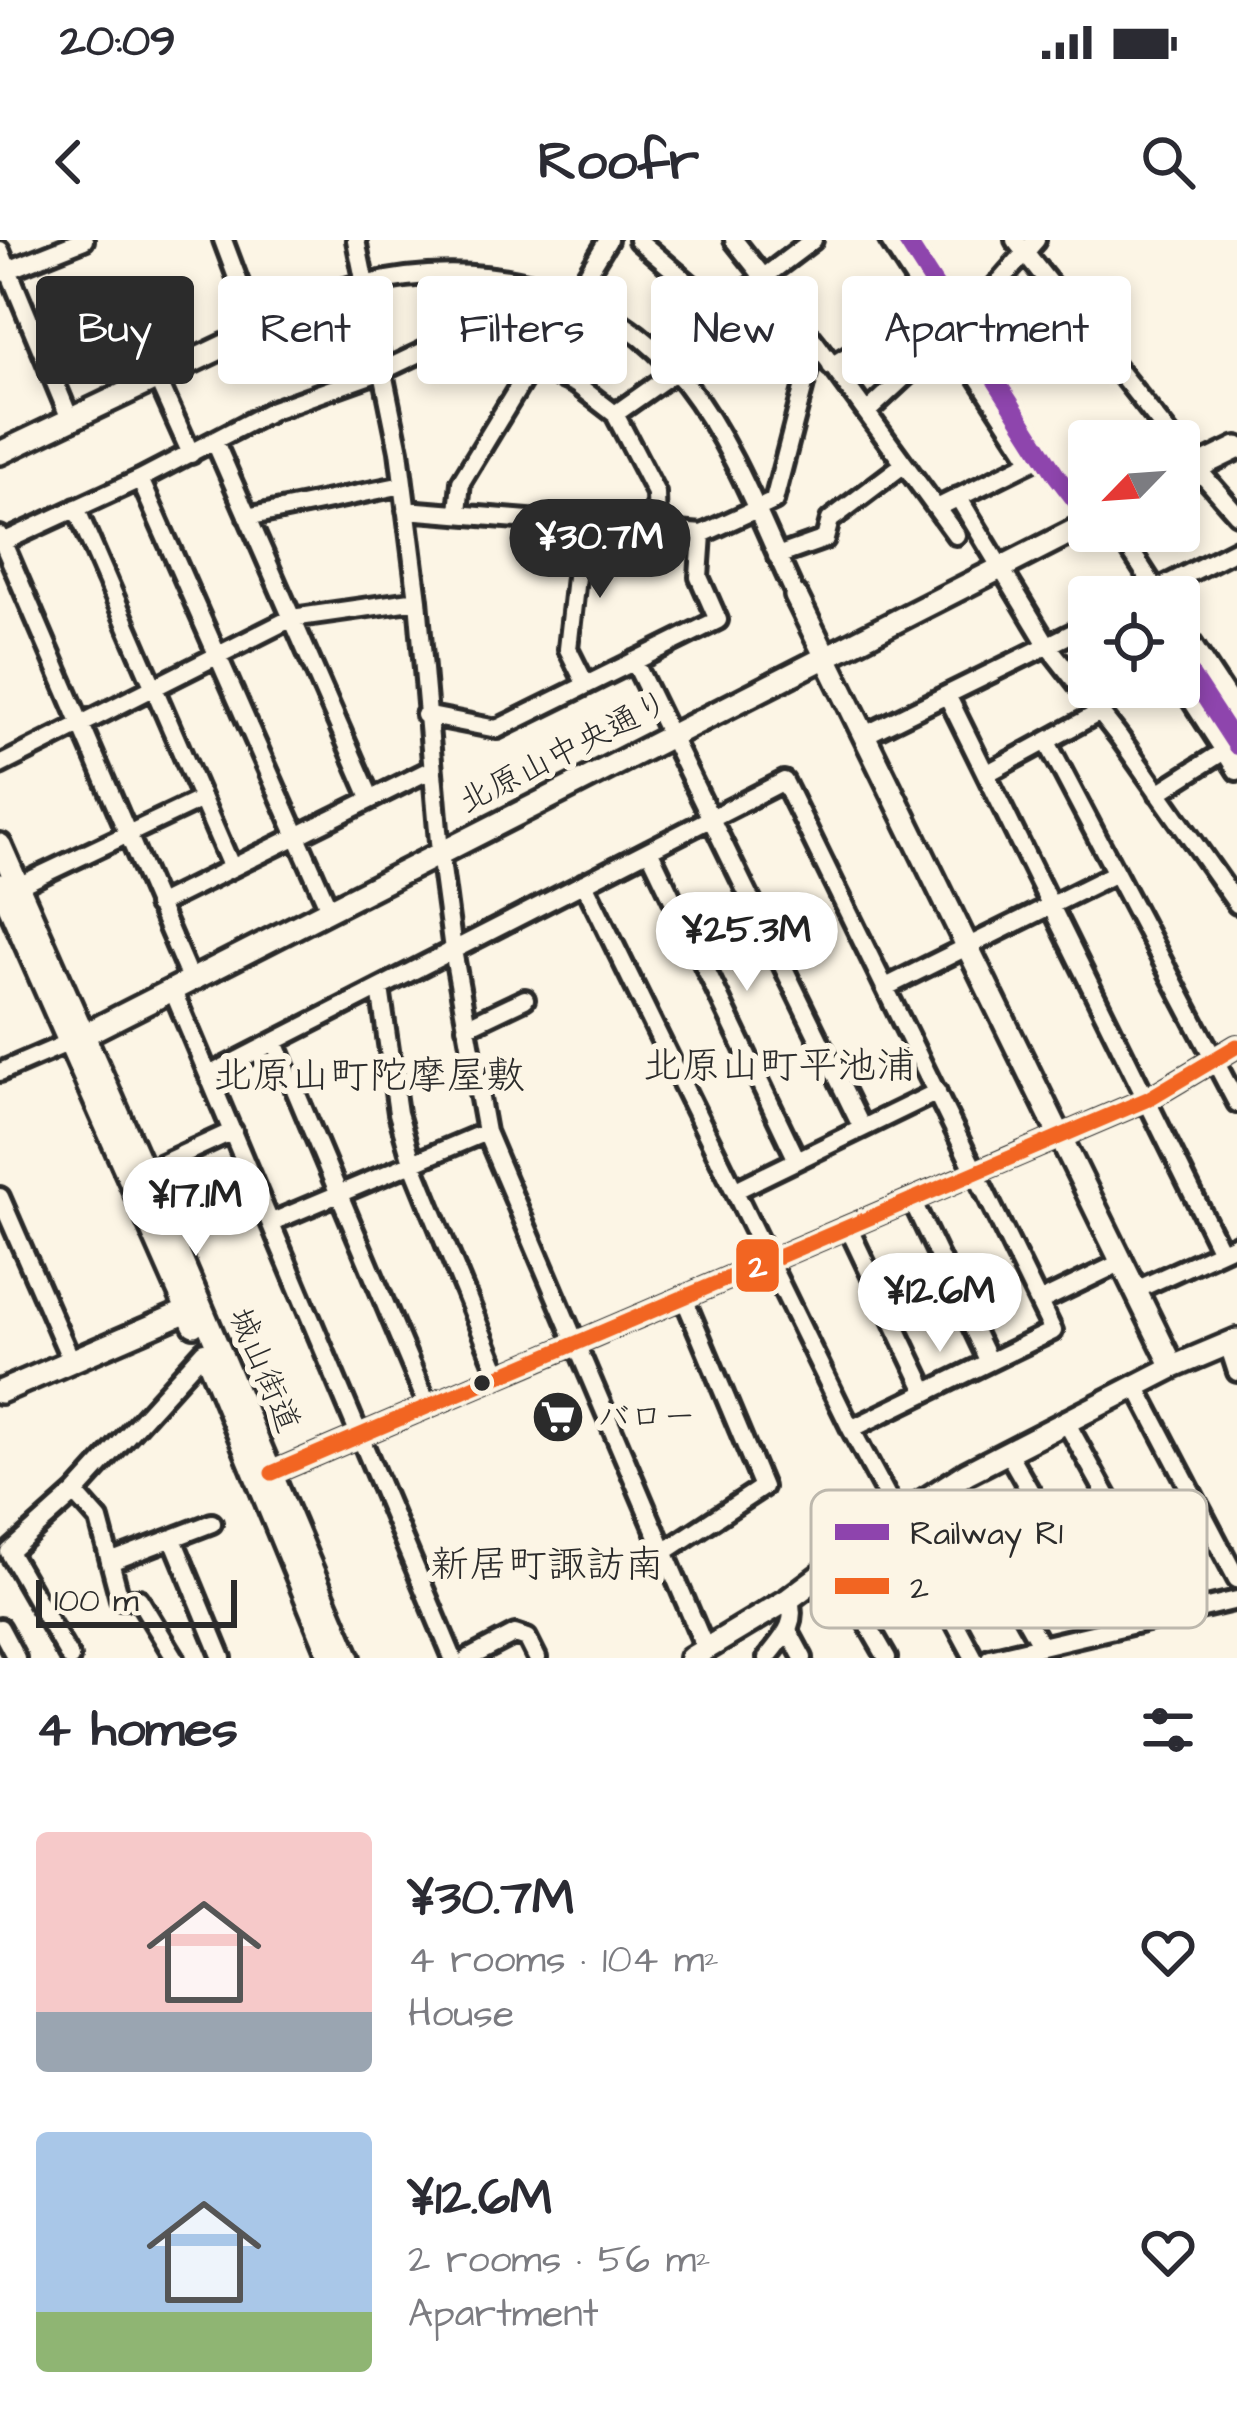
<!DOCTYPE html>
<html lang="en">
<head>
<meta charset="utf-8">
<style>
  :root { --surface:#fff; --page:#f7f7f7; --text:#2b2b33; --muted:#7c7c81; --accent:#2b2b2b }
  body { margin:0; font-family:"Architects Daughter","Klee One",sans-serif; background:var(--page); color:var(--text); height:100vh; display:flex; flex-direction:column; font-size:45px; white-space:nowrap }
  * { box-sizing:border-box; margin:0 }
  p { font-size:39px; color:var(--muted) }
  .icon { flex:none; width:66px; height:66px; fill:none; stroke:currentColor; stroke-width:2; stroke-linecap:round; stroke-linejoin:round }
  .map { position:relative; height:1418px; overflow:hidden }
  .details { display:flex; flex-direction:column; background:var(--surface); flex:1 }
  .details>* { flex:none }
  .guide { position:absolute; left:36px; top:36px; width:1167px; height:108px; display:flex; gap:24px }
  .needle { width:78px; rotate:245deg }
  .buttons { position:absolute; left:1068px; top:180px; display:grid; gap:24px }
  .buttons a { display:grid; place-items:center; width:132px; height:132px; border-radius:12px; background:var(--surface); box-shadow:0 6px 18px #0003; font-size:60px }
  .scale { position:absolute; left:36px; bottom:30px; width:201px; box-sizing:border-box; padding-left:12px; border:6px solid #2b2b2b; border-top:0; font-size:33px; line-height:42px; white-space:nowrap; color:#2b2b2b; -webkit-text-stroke:9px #fcf5e5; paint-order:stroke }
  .price { position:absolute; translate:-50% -102px; padding:0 27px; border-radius:42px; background:#fff; color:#222; font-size:39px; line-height:78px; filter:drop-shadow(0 3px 6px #0008) }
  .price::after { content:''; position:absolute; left:50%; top:72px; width:36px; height:27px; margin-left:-18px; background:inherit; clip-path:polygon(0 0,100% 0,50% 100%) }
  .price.selected { background:var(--accent); color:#fff }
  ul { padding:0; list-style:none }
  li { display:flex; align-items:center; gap:36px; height:300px; padding:0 36px }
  li span { display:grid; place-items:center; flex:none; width:336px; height:240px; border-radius:12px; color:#555 }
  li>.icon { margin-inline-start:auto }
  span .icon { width:144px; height:144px; fill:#fffc; stroke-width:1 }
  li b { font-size:51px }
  h2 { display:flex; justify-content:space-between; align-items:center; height:144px; padding:0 36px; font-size:51px }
  .chip { padding:0 42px; border-radius:12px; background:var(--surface); box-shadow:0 6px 18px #0003; font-size:42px; line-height:108px }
  .chip.selected { background:var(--accent); color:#fff }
  .status { display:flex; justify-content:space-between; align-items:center; height:84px; padding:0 60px; background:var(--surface); direction:ltr }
  .status svg { height:33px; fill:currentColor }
  header { display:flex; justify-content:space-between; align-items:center; height:156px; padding:0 36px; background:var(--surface); font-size:54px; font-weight:700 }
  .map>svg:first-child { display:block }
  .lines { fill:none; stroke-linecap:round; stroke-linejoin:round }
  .minor-casing { stroke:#2b2b2b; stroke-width:26 }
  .tertiary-casing { stroke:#2b2b2b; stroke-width:30 }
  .minor { stroke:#fcf5e5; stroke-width:16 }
  .tertiary { stroke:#fcf5e5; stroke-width:21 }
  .bus-1-casing { stroke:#fcf5e5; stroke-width:24 }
  .bus-1 { stroke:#f26522; stroke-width:15 }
  .rail-1-casing { stroke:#fcf5e5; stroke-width:27 }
  .rail-1 { stroke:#8e44ad; stroke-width:18 }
  .bus-dot { fill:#2b2b2b; stroke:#fcf5e5; stroke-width:4.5 }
  .labels { text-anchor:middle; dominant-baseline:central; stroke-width:12; stroke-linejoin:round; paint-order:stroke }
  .street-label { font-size:33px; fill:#2b2b2b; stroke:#fcf5e5 }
  .poi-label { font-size:33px; fill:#2b2b2b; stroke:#fcf5e5; text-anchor:start }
  .quarter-label { font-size:39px; fill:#2b2b2b; stroke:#fcf5e5 }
  .key { fill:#fcf5e5; stroke:#bdb8ad; stroke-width:3 }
  .key-label { font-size:33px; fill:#2b2b2b }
  .line-badge { stroke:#fcf5e5; stroke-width:4.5 }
  .badge-label { font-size:33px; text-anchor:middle; font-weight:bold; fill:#fff }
</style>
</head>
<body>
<div class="status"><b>20:09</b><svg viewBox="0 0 49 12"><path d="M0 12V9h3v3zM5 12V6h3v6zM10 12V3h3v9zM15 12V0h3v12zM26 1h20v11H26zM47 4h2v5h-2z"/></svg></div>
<header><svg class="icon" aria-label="back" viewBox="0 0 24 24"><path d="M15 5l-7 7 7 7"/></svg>Roofr<svg class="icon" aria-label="search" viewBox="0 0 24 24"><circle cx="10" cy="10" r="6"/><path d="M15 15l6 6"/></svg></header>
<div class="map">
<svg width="1237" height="1418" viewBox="0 0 1237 1418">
  <rect width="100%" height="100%" fill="#fcf5e5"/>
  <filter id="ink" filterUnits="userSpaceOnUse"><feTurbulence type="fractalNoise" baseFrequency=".00833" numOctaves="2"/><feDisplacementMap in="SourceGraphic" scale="24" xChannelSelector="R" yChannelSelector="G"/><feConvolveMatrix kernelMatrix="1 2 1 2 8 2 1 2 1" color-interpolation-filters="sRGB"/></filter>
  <g filter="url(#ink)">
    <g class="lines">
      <!-- minor casing -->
      <g class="minor-casing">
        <path id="minor" d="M223 0 257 91
          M356 0 399 211 418 360 440 613 453 710 486 892 706 1410
          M638 0 720 70 813 0
          M734 0 815 102 956 295
          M889 0 1032 221 937 268
          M1015 0 1174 201
          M0 10 70 179
          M1 33 84 0
          M363 45C478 16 611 44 686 144 734 206 763 286 796 356
          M869 105 894 146
          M831 126 930 65
          M157 138 191 214
          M867 172 967 79 1036 0
          M615 174 676 131
          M215 202 370 557
          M1179 208 1237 274
          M140 239 329 669
          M958 257 1048 406 1120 498 1237 664
          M76 268 231 626
          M406 270 702 294
          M458 272 461 242 608 0
          M247 277 403 245
          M582 283 568 409 586 445
          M1118 291 1160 356
          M0 296 191 741
          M3 302 140 239 273 170 382 131 437 105 558 136 576 144 615 174 656 253 657 290
          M777 316 825 299 830 280 903 225
          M1156 350 1237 309
          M1179 384 1237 472
          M634 421 862 888
          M1179 441 1237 531
          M947 455 1221 1011
          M425 475 497 489 718 380 699 337 702 294 774 261 815 102
          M865 495 1089 385
          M1047 502 1237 863
          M0 525 292 378 418 360
          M986 534 1100 472
          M1158 553 1224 511
          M649 610 797 920
          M584 643 851 1189 974 1418
          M18 646 202 559
          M157 665 430 530
          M886 747 1116 633
          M380 748 398 873 412 922 499 1135
          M173 751 453 1418
          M466 787 525 759
          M275 802 428 1166
          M0 832 70 802
          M209 835 784 541 1053 1091 851 1189
          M144 932 233 891
          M736 950 937 852
          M0 957 71 1120
          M912 960 988 1120
          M272 982 486 892
          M848 987 926 1151
          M1136 1050 1237 1004
          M1039 1062 1122 1022
          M1228 1104 1237 1132
          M1136 1146 1237 1339
          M1065 1180 1173 1375
          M1007 1211 1109 1389
          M272 1233 1148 859 1237 806
          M949 1244 1041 1406
          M75 1253 99 1280 120 1359H139L175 1418
          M173 1299 222 1418
          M664 1312 763 1247 684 1058
          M110 1322 212 1283
          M834 1326 887 1418
          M0 1388 16 1418
          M788 1390 803 1418
          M70 1418 9 1312 75 1253 204 1111
          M469 1418 515 1394 527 1398 537 1418
          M767 1418C781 1399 799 1384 789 1359
          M990 1418 1237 1360"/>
      </g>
      <!-- tertiary casing -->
      <g class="tertiary-casing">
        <path id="tertiary" d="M0 213 336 53 363 45
          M1179 236 1237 208
          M796 356 1173 1127
          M0 605 144 932 349 1418
          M0 645 194 1085
          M70 802 1089 283
          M208 1119 331 1418
          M0 1152 187 1071
          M691 1418 789 1359 897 1278 967 1233 1173 1127 1237 1100"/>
      </g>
      <!-- minor -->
      <use href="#minor" class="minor"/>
      <!-- tertiary -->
      <use href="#tertiary" class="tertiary"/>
      <!-- bus-1 casing -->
      <g class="bus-1-casing">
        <path id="bus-1" d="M272 1233 1148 859 1237 806"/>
      </g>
      <!-- bus-1 -->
      <use href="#bus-1" class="bus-1"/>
      <!-- rail-1 casing -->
      <g class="rail-1-casing">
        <path id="rail-1" d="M906 0 1056 235 1089 278
          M1179 417 1237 506"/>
      </g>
      <!-- rail-1 -->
      <use href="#rail-1" class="rail-1"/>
    </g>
  </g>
  <!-- icons -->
  <defs>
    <g id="supermarket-disc" transform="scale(2.7)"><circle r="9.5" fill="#2b2b2b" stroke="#fcf5e5"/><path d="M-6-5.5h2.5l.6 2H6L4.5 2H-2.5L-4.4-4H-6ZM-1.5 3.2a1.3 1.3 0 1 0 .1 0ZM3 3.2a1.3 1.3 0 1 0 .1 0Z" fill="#fff"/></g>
  </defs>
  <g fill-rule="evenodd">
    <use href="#supermarket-disc" x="558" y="1177"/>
  </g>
  <!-- markers -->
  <circle class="bus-dot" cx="482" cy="1143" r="10"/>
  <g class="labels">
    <!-- street labels -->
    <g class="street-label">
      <text transform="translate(564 512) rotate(-27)">北原山中央通り</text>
      <text transform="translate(264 1130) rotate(67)">城山街道</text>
    </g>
    <!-- poi labels -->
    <g class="poi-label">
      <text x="597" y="1177">バロー</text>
    </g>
    <!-- quarter labels -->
    <g class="quarter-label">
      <text x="779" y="827">北原山町平池浦</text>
      <text x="369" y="837">北原山町陀摩屋敷</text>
      <text x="547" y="1326">新居町諏訪南</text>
    </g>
  </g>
  <!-- legend -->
  <rect x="811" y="1250" width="396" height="138" rx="18" class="key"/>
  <rect x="835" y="1284" width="54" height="16" fill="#8e44ad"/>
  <rect x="835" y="1338" width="54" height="16" fill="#f26522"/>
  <g class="key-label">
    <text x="910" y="1304">Railway R1</text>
    <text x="910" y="1358">2</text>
  </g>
  <rect class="line-badge" x="734" y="997" width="47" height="57" rx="12" fill="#f26522"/>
  <g class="badge-label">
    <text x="758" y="1037">2</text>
  </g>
</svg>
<div class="buttons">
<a><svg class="needle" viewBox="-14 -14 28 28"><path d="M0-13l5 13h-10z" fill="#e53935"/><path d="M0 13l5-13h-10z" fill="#7c7c81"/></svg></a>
<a><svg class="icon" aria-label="locate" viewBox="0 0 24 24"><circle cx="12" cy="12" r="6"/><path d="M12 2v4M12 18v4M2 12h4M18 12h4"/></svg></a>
</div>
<div class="scale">100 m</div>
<b class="price selected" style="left:600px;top:361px">¥30.7M</b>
<b class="price" style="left:747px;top:754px">¥25.3M</b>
<b class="price" style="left:196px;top:1019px">¥17.1M</b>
<b class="price" style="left:940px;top:1115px">¥12.6M</b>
<div class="guide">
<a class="chip selected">Buy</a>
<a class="chip">Rent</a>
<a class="chip">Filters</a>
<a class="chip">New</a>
<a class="chip">Apartment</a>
</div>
</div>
<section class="details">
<h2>4 homes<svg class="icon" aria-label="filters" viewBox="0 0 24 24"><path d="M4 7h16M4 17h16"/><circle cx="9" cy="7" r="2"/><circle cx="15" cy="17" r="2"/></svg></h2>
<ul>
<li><span style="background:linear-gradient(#f6c9c9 75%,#9aa5b1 0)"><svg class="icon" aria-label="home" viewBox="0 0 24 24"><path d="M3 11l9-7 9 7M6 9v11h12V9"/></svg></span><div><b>¥30.7M</b><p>4 rooms · 104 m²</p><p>House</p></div><svg class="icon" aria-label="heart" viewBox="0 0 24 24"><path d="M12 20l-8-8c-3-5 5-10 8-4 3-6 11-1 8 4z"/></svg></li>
<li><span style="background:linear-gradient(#a9c7e8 75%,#8fb573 0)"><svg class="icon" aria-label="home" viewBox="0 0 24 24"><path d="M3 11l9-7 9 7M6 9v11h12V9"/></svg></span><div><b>¥12.6M</b><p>2 rooms · 56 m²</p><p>Apartment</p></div><svg class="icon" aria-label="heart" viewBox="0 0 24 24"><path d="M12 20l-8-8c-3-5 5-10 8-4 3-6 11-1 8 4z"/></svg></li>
</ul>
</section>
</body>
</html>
